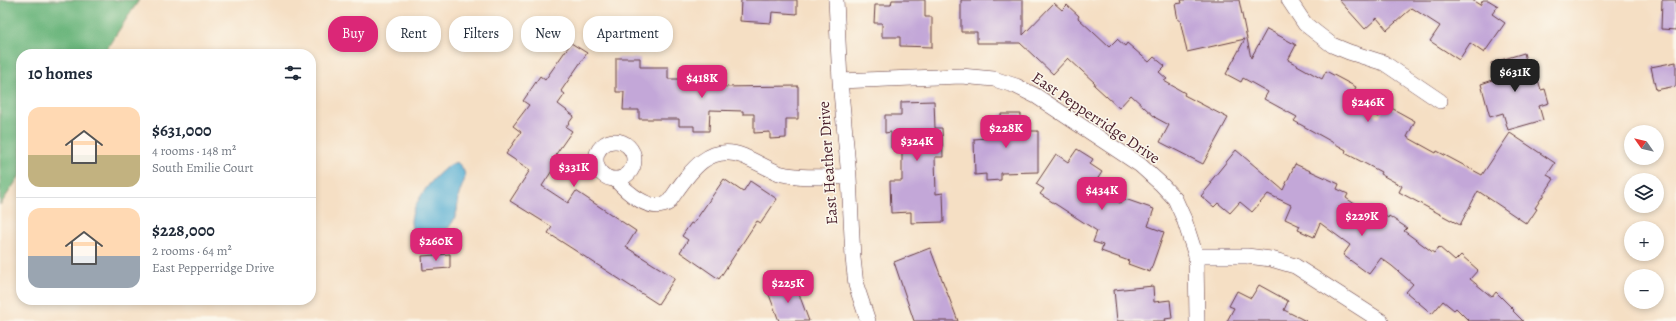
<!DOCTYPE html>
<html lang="en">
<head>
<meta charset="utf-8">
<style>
  :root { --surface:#fff; --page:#f2f2f3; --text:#1f2937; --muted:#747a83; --line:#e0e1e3; --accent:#db2777 }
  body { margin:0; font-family:Alegreya,serif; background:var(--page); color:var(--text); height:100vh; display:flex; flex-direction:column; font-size:15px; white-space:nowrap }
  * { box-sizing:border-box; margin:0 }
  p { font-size:13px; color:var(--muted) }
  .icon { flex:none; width:22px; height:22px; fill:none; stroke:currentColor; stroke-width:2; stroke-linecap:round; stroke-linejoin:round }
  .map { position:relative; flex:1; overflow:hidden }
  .drawer { position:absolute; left:16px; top:49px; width:300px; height:256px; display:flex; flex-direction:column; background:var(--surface); border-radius:16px; box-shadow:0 2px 6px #0003 }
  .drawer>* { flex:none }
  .top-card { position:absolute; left:328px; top:16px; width:380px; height:36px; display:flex; gap:8px }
  .needle { width:26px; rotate:304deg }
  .fabs { position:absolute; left:1624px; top:125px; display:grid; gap:8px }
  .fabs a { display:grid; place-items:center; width:40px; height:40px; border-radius:50%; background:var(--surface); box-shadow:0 2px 6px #0003; font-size:20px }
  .price { position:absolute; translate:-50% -34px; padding:0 9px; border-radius:8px; background:var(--accent); color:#fff; font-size:13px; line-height:26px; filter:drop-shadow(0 1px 2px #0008) }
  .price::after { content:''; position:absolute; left:50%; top:24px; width:12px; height:9px; margin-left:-6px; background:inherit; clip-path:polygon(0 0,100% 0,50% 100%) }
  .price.current { background:#222; color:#fff }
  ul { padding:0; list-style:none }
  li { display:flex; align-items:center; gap:12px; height:100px; padding:0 12px }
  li+li { border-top:1px solid var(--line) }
  li span { display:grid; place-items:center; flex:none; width:112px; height:80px; border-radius:12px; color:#555 }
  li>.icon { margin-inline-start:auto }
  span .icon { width:48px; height:48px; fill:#fffc; stroke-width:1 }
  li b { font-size:17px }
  h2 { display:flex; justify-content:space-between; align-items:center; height:48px; padding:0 12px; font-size:17px }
  .pill { padding:0 14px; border-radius:16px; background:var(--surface); box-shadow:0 2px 6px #0003; font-size:14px; line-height:36px }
  .pill.current { background:var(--accent); color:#fff }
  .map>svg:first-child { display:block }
  .forest { fill:#6cb67d; stroke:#5b6a54 }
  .water { fill:#55add2; stroke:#50667e }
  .building { fill:#c3a7d8 }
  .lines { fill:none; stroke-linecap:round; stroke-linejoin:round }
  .minor-casing { stroke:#643c42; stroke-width:16 }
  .minor { stroke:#fff; stroke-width:15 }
  .labels { text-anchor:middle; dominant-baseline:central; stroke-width:3; stroke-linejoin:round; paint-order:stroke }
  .street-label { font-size:16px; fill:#4a1f2b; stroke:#fbf7ec }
</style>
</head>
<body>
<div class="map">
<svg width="1676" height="321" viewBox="0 0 1676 321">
  <rect width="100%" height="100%" fill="#fbf7ec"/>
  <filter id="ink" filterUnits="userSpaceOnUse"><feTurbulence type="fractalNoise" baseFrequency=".025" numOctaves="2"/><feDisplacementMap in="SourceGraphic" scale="8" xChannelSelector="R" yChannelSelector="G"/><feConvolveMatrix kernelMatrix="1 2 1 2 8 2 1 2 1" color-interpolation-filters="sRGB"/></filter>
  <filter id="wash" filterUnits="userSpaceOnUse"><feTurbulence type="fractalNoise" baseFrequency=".012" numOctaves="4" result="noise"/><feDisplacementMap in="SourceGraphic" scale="16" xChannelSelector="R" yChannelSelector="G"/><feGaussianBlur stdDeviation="0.9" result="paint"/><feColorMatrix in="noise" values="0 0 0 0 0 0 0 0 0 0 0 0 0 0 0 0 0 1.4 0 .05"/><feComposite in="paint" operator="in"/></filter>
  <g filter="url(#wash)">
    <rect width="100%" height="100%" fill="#f5dfc4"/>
    <!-- forest -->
    <path class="forest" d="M0 0H139L103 54H21V174L0 205Z"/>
    <!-- water -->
    <path class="water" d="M457 162C471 176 463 180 459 195 457 200 458 206 457 211 451 233 436 241 414 235 413 231 411 226 411 223 410 204 440 166 457 162Z"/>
    <g id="blocks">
      <!-- building -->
      <path class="building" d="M741 0H797V14L772 12 771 23 740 21Z
        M892 0H925V17H932V47L900 46V37H882V23H874L875 5H891Z
        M961 0H1023V35L1054 3 1062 10 1067 5 1079 16 1078 18 1109 47 1117 39 1125 46 1127 43 1149 62 1154 57 1165 66 1159 72 1167 79 1164 81 1185 93 1184 95 1228 118 1203 164 1160 142 1169 125 1156 118 1131 95 1119 108 1094 85 1095 83 1068 58 1053 74 1020 43H977V32H961Z
        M1181 0H1239L1251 58 1267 29 1296 45 1288 60 1322 79 1326 71 1356 87 1349 101 1379 117 1386 105 1415 121 1407 137 1436 153 1437 151 1482 175 1510 133 1555 163 1547 175 1554 179 1535 208 1537 209 1527 224 1478 191 1460 225 1399 192 1402 186 1380 174 1381 172 1345 153 1346 150 1325 138 1294 121 1297 117 1264 99 1268 92 1243 78 1241 82 1226 74 1245 39 1187 52 1180 20H1178L1175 4 1182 3Z
        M1339 0H1472L1480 5 1483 0H1488L1498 6 1492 14 1505 23 1484 53 1470 43 1459 60 1430 41 1440 26 1412 8 1387 30 1377 18 1365 29Z
        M1662 0H1676V30L1661 29Z
        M571 43 587 53 561 91 565 94 558 104 574 116 566 127 572 131 556 154 561 157 542 186 568 203 576 191 636 231 626 247 675 278 658 304 548 233 552 227 510 201 530 170 506 154 521 132 513 126 529 105 523 101 540 76 545 80Z
        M1524 53 1528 68 1534 66 1541 90 1545 89 1549 103 1539 106 1543 120 1508 130 1503 113 1490 117 1481 84 1496 79 1491 63Z
        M616 58H640V67H668V79H693V85H720V87L798 86V119H786V138L770 139V132L754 133V114H743V111L710 110 709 131H694V126H679V119H639V110H623L624 92H616Z
        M1676 62V86L1656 90 1651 67Z
        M934 101 935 128H942L943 157H935L936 194 943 193 944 222 911 223V212L891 213 890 181H902V147L891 148V132L885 133V115H901V102Z
        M1001 114H1021V131H1038V172L1001 173V180L986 181V174L975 175 974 139 987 138V122H1001Z
        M1077 149 1093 159 1090 164 1102 172 1093 186 1120 203 1122 198 1154 209 1148 226 1164 232 1150 272 1128 264 1129 261 1101 251 1103 245 1093 242 1097 231 1040 194 1044 189 1036 184 1056 154 1068 162Z
        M1236 150 1283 190 1295 164 1339 184 1337 189 1348 194 1346 198 1366 212 1371 206 1388 218 1389 216 1407 228 1404 231 1434 253 1439 247 1455 261 1461 255 1478 270 1470 279 1492 297 1496 292 1514 310 1513 311 1523 321H1469L1456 308 1454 310 1443 301 1432 314 1406 292 1413 284 1392 266 1381 258 1369 274 1343 255 1350 245 1320 223 1314 237 1298 230 1300 226 1285 219 1291 205 1268 194 1252 212 1240 202 1230 213 1218 203 1214 207 1201 196 1212 183 1210 182Z
        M724 179 743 192 750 181 777 199 761 223 757 221 719 279 680 252 688 240 682 236 691 223 693 224Z
        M930 248 958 321H914L894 262Z
        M450 254V268L423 270 422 256Z
        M794 281 809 321H779L768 292Z
        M1259 285 1288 301 1284 310 1306 321H1227L1234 308 1229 306 1237 291 1251 298Z
        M1153 286 1154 302 1170 300 1172 318 1165 319 1166 321H1117L1114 290Z"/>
    </g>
  </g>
  <g filter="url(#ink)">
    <use href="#blocks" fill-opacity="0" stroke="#643c42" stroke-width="1"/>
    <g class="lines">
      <!-- minor casing -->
      <g class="minor-casing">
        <path id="minor" d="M836 0 840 81 849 177 853 258 856 285 868 321
          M1289 0 1305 24 1332 45 1349 52 1384 63 1440 101
          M840 81 961 76 994 79 1016 86 1036 96 1140 165 1161 184 1175 199 1184 219 1196 256 1197 321
          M596 160a19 19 0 1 1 38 0a19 19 0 1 1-38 0Z
          M615 179C627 192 650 213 668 203 686 178 706 141 743 156 755 161 766 168 779 173 797 179 828 176 849 177
          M1196 256H1247L1271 259 1295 266 1381 321"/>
      </g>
      <!-- minor -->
      <use href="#minor" class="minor"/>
    </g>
  </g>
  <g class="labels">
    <!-- street labels -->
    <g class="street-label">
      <text transform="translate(1096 118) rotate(34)">East Pepperridge Drive</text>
      <text transform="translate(828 163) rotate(-94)">East Heather Drive</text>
    </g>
  </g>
</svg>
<div class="fabs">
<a><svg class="needle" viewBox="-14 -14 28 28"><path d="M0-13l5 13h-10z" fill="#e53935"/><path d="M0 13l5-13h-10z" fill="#747a83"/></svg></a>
<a><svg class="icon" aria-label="layers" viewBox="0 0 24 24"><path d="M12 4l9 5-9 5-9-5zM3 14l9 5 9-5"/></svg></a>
<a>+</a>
<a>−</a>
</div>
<b class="price current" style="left:1515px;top:93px">$631K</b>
<b class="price" style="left:702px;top:99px">$418K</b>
<b class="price" style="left:1368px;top:123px">$246K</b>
<b class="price" style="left:1006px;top:149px">$228K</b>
<b class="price" style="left:917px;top:162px">$324K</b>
<b class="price" style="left:574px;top:188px">$331K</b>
<b class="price" style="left:1102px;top:211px">$434K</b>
<b class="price" style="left:1362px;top:237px">$229K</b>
<b class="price" style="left:436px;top:262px">$260K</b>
<b class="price" style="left:788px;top:304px">$225K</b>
<div class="top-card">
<a class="pill current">Buy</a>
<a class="pill">Rent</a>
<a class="pill">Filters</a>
<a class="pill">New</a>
<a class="pill">Apartment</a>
</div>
<section class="drawer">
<h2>10 homes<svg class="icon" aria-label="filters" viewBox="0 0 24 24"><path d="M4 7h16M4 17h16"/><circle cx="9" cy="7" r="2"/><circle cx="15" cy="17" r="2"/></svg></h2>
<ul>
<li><span style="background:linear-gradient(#ffd9b3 60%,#c2b280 0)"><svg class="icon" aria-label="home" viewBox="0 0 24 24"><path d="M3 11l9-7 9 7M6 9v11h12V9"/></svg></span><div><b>$631,000</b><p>4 rooms · 148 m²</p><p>South Emilie Court</p></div></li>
<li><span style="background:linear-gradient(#ffd9b3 60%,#9aa5b1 0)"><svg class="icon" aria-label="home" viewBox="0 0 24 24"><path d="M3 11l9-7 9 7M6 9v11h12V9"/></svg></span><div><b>$228,000</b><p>2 rooms · 64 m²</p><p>East Pepperridge Drive</p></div></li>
</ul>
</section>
</div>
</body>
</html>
